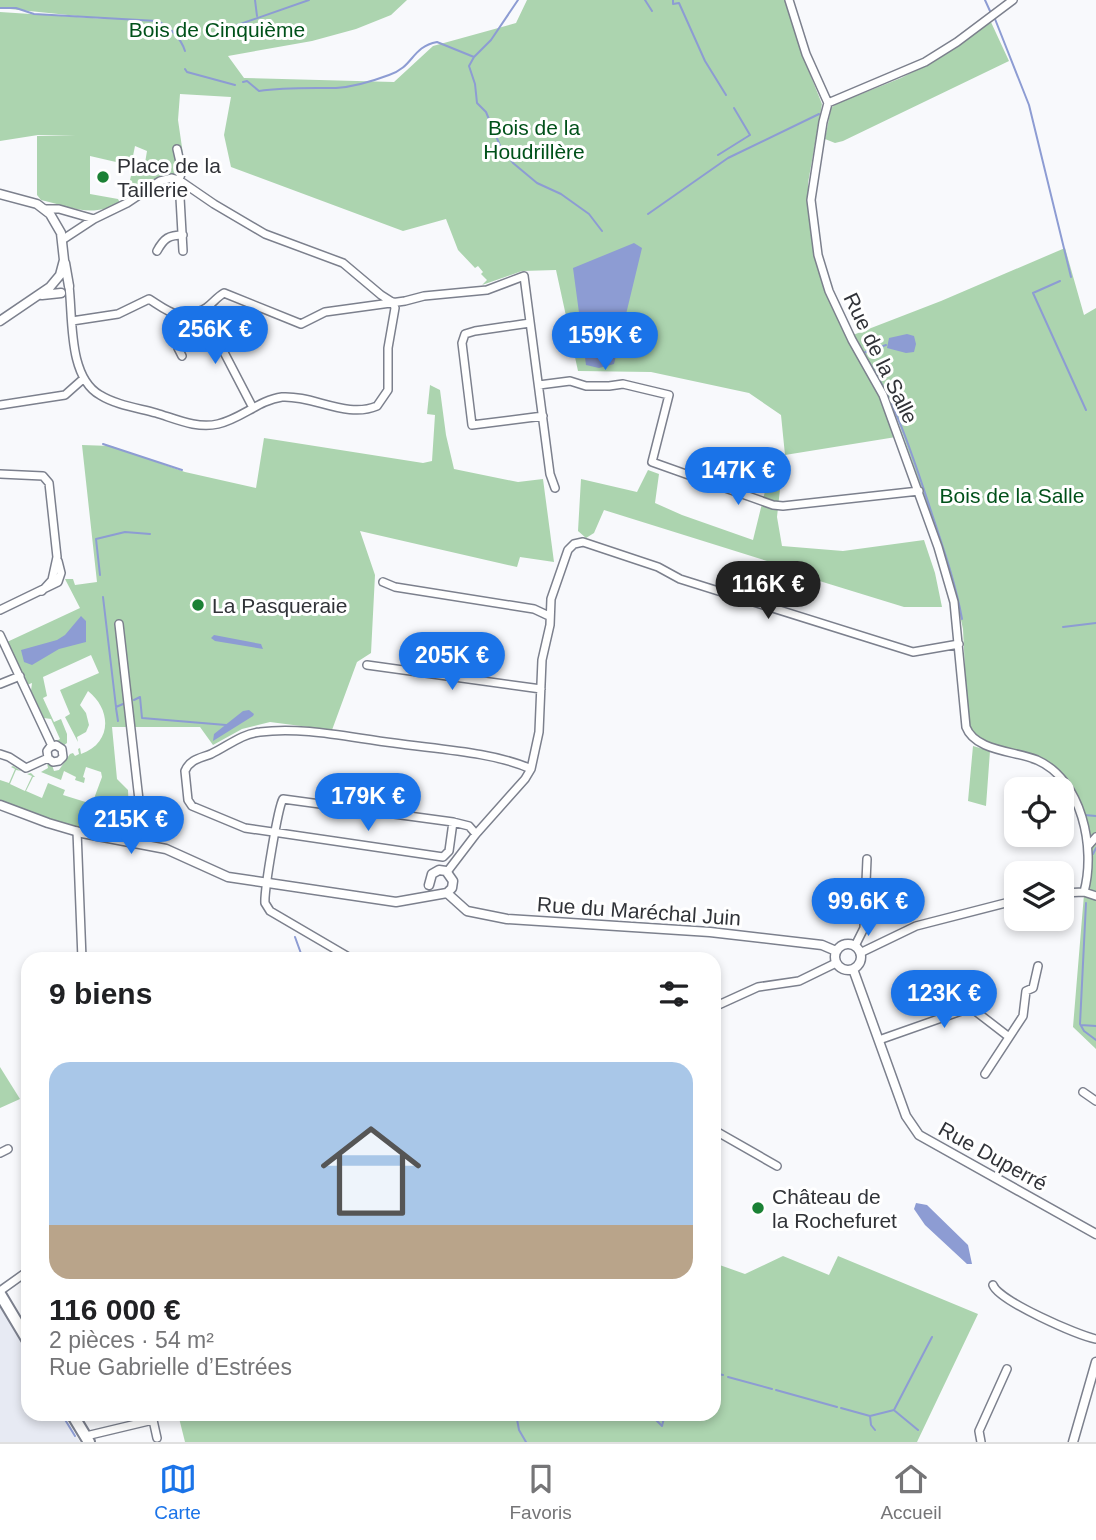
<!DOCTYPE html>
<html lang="fr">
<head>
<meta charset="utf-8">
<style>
  :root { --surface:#fff; --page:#f2f2f2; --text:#202124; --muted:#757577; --line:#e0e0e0; --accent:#1a73e8 }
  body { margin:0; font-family:Arial,sans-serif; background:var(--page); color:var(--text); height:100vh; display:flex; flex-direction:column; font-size:26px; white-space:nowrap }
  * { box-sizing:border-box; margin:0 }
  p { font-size:23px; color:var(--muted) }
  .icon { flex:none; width:38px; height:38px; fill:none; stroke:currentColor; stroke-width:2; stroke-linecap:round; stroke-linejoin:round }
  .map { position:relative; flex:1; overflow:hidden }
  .side { position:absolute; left:21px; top:952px; width:700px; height:469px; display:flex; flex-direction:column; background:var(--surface); border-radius:21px; box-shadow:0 4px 10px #0003 }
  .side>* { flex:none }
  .tools { position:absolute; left:1004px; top:777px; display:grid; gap:14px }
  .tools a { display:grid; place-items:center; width:70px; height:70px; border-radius:14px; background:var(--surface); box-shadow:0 4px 10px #0003; font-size:35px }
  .price { position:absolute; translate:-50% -60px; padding:0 16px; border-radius:24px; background:var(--accent); color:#fff; font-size:23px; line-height:46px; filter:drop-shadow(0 2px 4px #0008) }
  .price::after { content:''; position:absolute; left:50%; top:42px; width:21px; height:16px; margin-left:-10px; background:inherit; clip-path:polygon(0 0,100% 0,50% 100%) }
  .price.current { background:#222; color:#fff }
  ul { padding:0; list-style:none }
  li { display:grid; align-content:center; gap:14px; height:371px; padding:0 28px }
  li span { display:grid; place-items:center; height:217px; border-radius:21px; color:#555 }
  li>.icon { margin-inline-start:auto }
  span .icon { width:126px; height:126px; fill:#fffc; stroke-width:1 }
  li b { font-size:30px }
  h2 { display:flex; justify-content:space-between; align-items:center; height:84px; padding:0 28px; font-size:30px }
  .dock { display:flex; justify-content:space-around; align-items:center; height:98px; border-top:2px solid var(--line); background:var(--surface); font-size:19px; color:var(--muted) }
  .dock a { display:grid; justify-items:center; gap:4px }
  .dock .current { color:var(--accent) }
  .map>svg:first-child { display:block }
  .built { fill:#e7eaf3 }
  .green { fill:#acd4af }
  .water { fill:#8d9cd3 }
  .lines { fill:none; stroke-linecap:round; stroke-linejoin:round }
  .stream { stroke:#8d9cd3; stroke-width:2 }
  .minor-casing { stroke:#7c808d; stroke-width:10 }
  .tertiary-casing { stroke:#7c808d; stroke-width:11 }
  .primary-casing { stroke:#7c808d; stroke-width:14 }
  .minor { stroke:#fff; stroke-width:7 }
  .tertiary { stroke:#fff; stroke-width:8 }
  .primary { stroke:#fff; stroke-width:10 }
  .poi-dot { fill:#1b8135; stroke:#fff; stroke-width:2.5 }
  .labels { text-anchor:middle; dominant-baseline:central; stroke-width:6; stroke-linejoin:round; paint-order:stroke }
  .park-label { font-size:21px; fill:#00511a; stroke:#fff }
  .poi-label { font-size:21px; fill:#313338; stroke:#fff; text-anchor:start }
  .street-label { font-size:21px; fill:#313338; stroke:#fff }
</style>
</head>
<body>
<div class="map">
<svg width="1096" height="1442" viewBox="0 0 1096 1442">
  <rect width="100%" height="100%" fill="#f8f9fc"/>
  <!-- built -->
  <path class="built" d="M0 1306 28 1354V1414H63L80 1442H0Z"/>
  <!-- green -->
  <path class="green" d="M0 0H407L391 15 356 29 312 41 228 56 244 78 394 82 433 46 516 23 527 0H786L800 49 822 104 808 183 811 235 824 289 886 408 896 437 785 455 781 415 749 393 651 372 578 371 556 270 522 271 482 285 487 280 481 274 483 272 478 266 475 268 458 250 446 219 403 231 231 167 224 135 231 97 180 94 178 120 184 161 172 177 133 196 127 193 133 167 150 171 151 165 145 163 147 151 135 146 132 161 124 159 116 162 90 156V194L118 199 120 203C90 218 72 207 41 200L37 195V136L76 135H38L0 141V12L107 19 0 8Z
    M990 20 1009 61 843 141 835 143 825 139 831 108 836 104 901 78 932 62Z
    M1065 248 1084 315 1096 308V1049L1073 1027 1088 846 1086 833 1064 782 1050 767 978 742 968 733 963 629 949 566 897 418 886 393 853 335 941 301Z
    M430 385 440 390 446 435 454 469 518 482 543 479 554 562 520 557 517 567 360 531 375 575 371 653 357 662 332 730 270 722 242 729 213 745 200 727H112L117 779 128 790 130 839 60 823 0 801V780L9 783 15 769 11 767 13 766 21 771 16 770 10 784 25 791 32 776 27 774 31 773 35 777H33L26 791 42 798 48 783 65 790 63 795 92 804 102 777 101 772 86 767 83 777 85 778 84 783 75 780 76 777 64 771 61 780 41 772 48 768 47 763 52 765 54 771 59 770 70 754 73 753 75 756 79 754 78 749 80 748 81 754C112 743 112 710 88 691L80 705 86 713 89 725 86 732 77 737 78 742 65 717 70 714 60 690 99 673 91 655 43 677 47 696 43 698 54 722 61 719 67 734V743L63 746 54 742 60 739 51 719 44 718 31 691 32 683 27 685 7 642 80 608 65 579H73L75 585 97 582 82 445 111 446 185 472 256 488 264 438 423 463 432 461 435 415 427 414Z
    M773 459 783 461 777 517 782 546 843 551 924 540 935 573 942 607H904L787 571 777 599 762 596 767 561 604 510 594 533 586 538 578 531 581 479 637 492 648 470 659 474 655 503 682 515 753 540Z
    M973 746 990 751 986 806 968 801Z
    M0 1067 20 1099 0 1108Z
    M783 1256 829 1275 838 1256 978 1314 917 1442H185L178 1414H714V1263L745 1274Z"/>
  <!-- water -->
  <path class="water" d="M634 243 642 248 614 364 599 368 586 365 573 268Z
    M907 334 914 336 916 344 914 352 906 353 887 348 889 338Z
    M81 616 86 621V642L59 649 32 665 24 662 21 650 57 640 65 635Z
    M214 635 261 644 263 649 215 641 211 638Z
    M249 710 254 714 253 716 213 741 214 734 243 711Z
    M916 1203 927 1205 968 1245 972 1264H967L925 1225 914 1209Z"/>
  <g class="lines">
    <!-- stream -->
    <path class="stream" d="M255 0 257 16
      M645 0 652 11
      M673 0V4L679 3 705 61 726 95
      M985 0 990 11
      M0 8H16L34 14 157 21C169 26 181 38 185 51
      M995 19 1029 105 1071 277
      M223 30 309 0
      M474 57 469 66 475 84 477 103 486 112 501 148 513 163 537 183 561 194 589 214 602 231
      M185 69 187 72 235 85
      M243 82 247 81 259 91C284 87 310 88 336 88 352 87 373 81 389 75 414 67 411 47 437 42L474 57 491 40 518 0
      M718 155 750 135 734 108
      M815 199V206
      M648 214 728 158 819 114
      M1060 281 1033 293 1086 410
      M886 345 863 353C895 400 911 451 929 505 941 542 955 580 962 619
      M103 444 182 470
      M100 575 96 539 125 532 150 534
      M103 597 116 707 123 704
      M1063 627 1096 623
      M134 700 140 697 142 718 226 725
      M116 708 118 721
      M1084 815 1096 816
      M1093 854 1096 848
      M1086 903 1080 1024 1084 1031 1096 1040
      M295 937 303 959
      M1081 1025 1096 1026
      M714 1373 723 1375
      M728 1377 772 1389
      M776 1390 837 1407
      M841 1408 870 1416 871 1425 875 1430
      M895 1411 918 1430
      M516 1414 519 1430 526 1442
      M650 1414 662 1426 665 1414
      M870 1416 894 1410 932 1337
      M64 1418 75 1436"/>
    <!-- minor casing -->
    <g class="minor-casing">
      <path id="minor" d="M789 0 806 54 828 103
        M828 103 823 122 811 200 818 255 829 291 852 340 883 395 938 547 954 602 966 727C975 751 1015 751 1037 760 1082 780 1096 848 1084 892
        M828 103 925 62 957 42 1013 0
        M177 149 182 171 179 180 183 251
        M45 209H59L94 219
        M62 240 94 219 127 203 160 181 172 178 179 180 214 204 265 234 343 263 381 295 392 302
        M157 251C164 238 169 235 183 235
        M69 286C73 318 68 377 100 395 116 405 138 408 156 413 176 419 197 429 218 424 241 419 259 400 282 397 313 395 347 419 377 406L388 390V348L395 308 393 302
        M202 310 253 408
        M180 314 178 348 182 356
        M72 321 118 314 149 299C168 311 181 324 206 308 213 303 217 297 224 293L301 324 325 312 405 301 424 296 487 290 524 276 550 474 555 488
        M530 323 475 331 465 334 462 343 472 425 543 416
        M539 385 570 381 586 386H609L623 384 669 395 652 462 773 505 783 506 919 491
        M0 405 65 395 83 379
        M0 474 43 476 49 483 57 557 52 580 42 591
        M383 582 395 587 534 609 549 616
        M0 610 58 582 61 573 58 561
        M119 624 144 844
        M0 635 52 746
        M367 665 541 689
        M0 684 20 676
        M0 754 9 757 26 768 48 758 53 762 59 761 63 757 62 749 56 745 50 747 47 751 48 758
        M453 822 449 851 443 857 245 828 192 806 188 800 185 771C190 759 201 758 211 754 228 746 241 734 260 732 302 726 352 738 394 743 435 749 494 752 531 769
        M77 831 82 959
        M1088 846 1096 837
        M447 872 476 834 525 779 531 769 539 732 542 660 550 625 551 599 568 550 574 544 583 542 658 567 680 579 913 652 959 644
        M1062 893 1084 892 1096 896
        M855 946 864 928 867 859
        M860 953 916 926 1017 900
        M352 959 270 911 265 903C264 891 278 807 283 799L453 822 469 826 476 834
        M714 1007 758 987 799 981 836 963
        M879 1040 967 1009 974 1010 1009 1037
        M985 1074 1023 1016 1026 991 1033 988 1038 966
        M1083 1092 1096 1101
        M714 1130 777 1166
        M0 1153 8 1149
        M993 1285C999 1301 1077 1335 1096 1339
        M0 1291 28 1271
        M153 1420 157 1438
        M86 1436 153 1420 152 1414
        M981 1442 979 1431 1007 1369"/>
    </g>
    <!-- tertiary casing -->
    <g class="tertiary-casing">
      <path id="tertiary" d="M0 194 37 204 50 214 61 233 64 260 60 275 50 287 0 321
        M65 263 69 286
        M42 295 61 293
        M0 805 48 823 82 833 166 849 228 877 396 902 447 893
        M429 885 432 874 439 870 446 871 453 881 452 888 447 893
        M447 893 467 911 507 919 710 932 822 945 836 951
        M835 957a13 13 0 1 1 26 0a13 13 0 1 1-26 0Z
        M853 969 906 1116 919 1135 1096 1234
        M1073 1442 1096 1362"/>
    </g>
    <!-- primary casing -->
    <g class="primary-casing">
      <path id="primary" d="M0 1294 28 1341
        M72 1414 89 1442"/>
    </g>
    <!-- minor -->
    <use href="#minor" class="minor"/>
    <!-- tertiary -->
    <use href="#tertiary" class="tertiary"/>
    <!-- primary -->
    <use href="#primary" class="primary"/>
  </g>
  <!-- markers -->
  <g class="poi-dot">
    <circle cx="103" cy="177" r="7"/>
    <circle cx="198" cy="605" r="7"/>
    <circle cx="758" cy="1208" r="7"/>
  </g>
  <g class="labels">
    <!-- park labels -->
    <g class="park-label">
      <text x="217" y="29">Bois de Cinquième</text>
      <text x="534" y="127">Bois de la<tspan x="534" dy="24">Houdrillère</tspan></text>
      <text x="1012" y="495">Bois de la Salle</text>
    </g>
    <!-- poi labels -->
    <g class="poi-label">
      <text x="117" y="165">Place de la<tspan x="117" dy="24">Taillerie</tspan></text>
      <text x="212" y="605">La Pasqueraie</text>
      <text x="772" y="1196">Château de<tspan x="772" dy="24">la Rochefuret</tspan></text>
    </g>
    <!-- street labels -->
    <g class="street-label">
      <text transform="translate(881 358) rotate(64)">Rue de la Salle</text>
      <text transform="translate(639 911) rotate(4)">Rue du Maréchal Juin</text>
      <text transform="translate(993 1156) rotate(29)">Rue Duperré</text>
    </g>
  </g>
</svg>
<div class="tools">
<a><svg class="icon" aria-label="locate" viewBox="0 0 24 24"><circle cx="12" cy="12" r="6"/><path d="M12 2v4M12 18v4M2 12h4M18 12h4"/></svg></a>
<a><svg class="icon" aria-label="layers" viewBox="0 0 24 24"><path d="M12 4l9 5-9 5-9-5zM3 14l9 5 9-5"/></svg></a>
</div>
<b class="price" style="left:215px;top:366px">256K €</b>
<b class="price" style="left:605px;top:372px">159K €</b>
<b class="price" style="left:738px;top:507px">147K €</b>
<b class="price current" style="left:768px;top:621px">116K €</b>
<b class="price" style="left:452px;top:692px">205K €</b>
<b class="price" style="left:368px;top:833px">179K €</b>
<b class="price" style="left:131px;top:856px">215K €</b>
<b class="price" style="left:868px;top:938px">99.6K €</b>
<b class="price" style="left:944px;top:1030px">123K €</b>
<section class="side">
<h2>9 biens<svg class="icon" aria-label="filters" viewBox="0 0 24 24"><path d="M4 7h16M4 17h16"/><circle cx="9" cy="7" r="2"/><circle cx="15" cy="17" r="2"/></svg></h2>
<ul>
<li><span style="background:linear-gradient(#a9c7e8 75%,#b9a48a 0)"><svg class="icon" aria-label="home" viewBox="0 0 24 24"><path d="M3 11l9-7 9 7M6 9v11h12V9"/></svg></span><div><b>116 000 €</b><p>2 pièces · 54 m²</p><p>Rue Gabrielle d’Estrées</p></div></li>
</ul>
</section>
</div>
<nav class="dock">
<a class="current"><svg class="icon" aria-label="map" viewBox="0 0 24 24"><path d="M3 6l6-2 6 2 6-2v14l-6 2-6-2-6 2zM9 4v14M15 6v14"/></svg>Carte</a>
<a><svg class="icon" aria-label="saved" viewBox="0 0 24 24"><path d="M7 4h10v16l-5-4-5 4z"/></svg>Favoris</a>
<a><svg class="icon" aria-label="home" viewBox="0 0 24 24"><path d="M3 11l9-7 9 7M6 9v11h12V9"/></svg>Accueil</a>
</nav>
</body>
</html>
